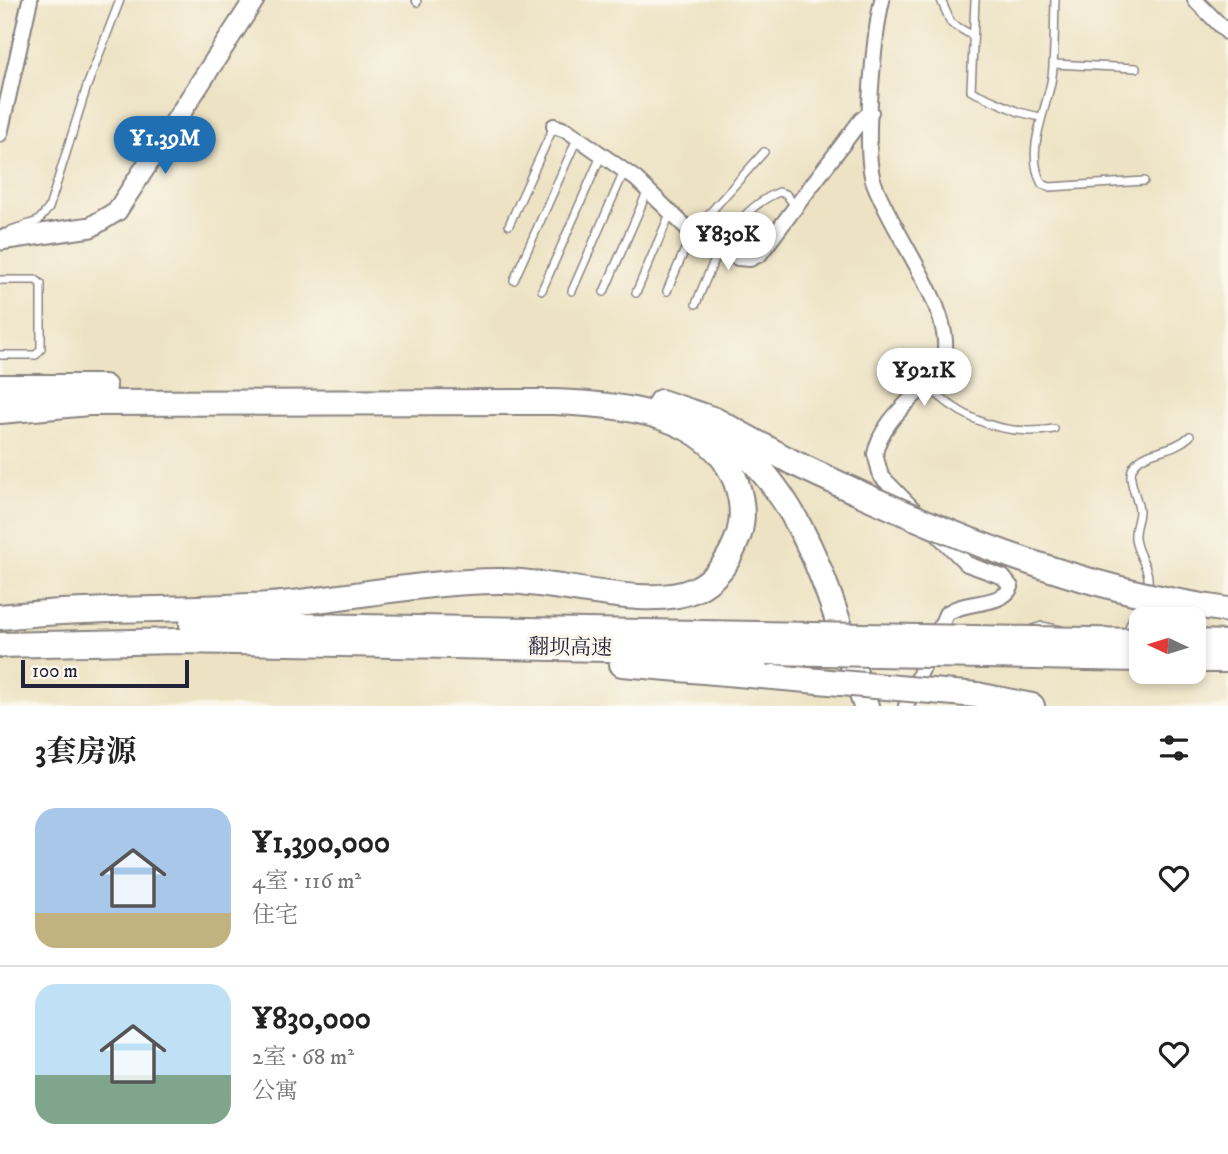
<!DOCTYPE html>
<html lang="zh">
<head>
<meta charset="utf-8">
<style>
  :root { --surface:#fff; --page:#f6f6f6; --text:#222; --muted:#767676; --line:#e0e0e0; --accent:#1f6fb2 }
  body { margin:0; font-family:"IM FELL DW Pica","Noto Serif SC",serif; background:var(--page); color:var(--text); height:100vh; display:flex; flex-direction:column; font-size:26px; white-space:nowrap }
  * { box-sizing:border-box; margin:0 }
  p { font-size:23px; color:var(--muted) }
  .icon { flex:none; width:38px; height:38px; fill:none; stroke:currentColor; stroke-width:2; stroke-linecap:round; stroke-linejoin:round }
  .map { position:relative; height:706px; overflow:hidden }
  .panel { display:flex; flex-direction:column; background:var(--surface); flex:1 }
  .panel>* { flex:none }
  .needle { width:46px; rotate:274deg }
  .controls { position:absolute; left:1129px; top:607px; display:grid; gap:14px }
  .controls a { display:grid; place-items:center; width:77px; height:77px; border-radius:14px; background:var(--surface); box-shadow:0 4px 10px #0003; font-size:35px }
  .scale { position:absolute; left:21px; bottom:18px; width:168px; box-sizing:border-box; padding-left:7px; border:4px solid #22223b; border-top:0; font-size:19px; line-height:24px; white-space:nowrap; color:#22223b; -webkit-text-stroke:5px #fbf7ec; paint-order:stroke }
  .price { position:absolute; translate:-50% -60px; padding:0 16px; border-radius:24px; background:#fff; color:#222; font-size:23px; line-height:46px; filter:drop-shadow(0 2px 4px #0008) }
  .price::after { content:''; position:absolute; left:50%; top:42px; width:21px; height:16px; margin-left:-10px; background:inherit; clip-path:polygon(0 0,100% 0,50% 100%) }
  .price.selected { background:var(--accent); color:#fff }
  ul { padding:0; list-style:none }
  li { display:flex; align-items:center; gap:21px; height:175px; padding:0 35px }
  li+li { border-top:2px solid var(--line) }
  li span { display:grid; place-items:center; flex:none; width:196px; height:140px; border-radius:21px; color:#555 }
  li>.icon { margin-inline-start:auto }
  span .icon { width:84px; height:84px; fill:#fffc; stroke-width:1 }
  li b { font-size:30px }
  h2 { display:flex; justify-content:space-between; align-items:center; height:84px; padding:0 35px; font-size:30px }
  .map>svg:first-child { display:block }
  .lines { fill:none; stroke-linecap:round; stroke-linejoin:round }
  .lane-casing { stroke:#888280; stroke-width:10 }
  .street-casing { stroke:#888280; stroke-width:18 }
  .secondary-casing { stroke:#888280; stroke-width:23 }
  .highway-casing { stroke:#888280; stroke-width:28 }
  .lane { stroke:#fff; stroke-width:7 }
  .street { stroke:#fff; stroke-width:14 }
  .secondary { stroke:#fff; stroke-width:19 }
  .highway { stroke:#fff; stroke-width:24 }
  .highway-bridge-casing { stroke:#888280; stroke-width:28; stroke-linecap:butt }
  .highway-bridge { stroke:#fff; stroke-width:24 }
  .labels { text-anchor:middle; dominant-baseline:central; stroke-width:6; stroke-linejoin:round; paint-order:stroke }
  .street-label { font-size:21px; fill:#22223b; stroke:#fbf7ec }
</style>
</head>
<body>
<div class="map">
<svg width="1228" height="706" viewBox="0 0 1228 706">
  <rect width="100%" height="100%" fill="#fbf7ec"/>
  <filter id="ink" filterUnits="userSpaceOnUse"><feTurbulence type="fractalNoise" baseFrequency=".0143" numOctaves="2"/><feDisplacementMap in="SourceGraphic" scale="14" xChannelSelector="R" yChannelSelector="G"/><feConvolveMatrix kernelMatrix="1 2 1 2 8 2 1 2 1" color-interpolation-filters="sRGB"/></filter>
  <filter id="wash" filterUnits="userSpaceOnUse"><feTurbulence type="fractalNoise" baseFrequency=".00686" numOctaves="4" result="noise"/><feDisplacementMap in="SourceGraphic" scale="28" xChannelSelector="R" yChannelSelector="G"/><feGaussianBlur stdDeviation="1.57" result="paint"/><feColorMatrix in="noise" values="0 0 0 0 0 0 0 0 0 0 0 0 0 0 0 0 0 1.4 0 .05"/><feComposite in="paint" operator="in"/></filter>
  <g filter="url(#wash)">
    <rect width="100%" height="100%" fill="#ede3c4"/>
  </g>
  <g filter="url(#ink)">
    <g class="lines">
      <!-- lane casing -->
      <g class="lane-casing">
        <path id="lane" d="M416 0 417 2
          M941 0 951 23 973 36
          M975 0 971 91 1019 112 1040 117
          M1055 0C1054 26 1055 52 1052 77 1047 110 1024 151 1042 184L1050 187 1144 181
          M1053 64 1136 68
          M509 225 554 126
          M11 230 38 221 49 208 87 86 120 0
          M0 280H36L41 284V349L36 355H0
          M514 280 577 139
          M542 290 601 156
          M572 291 624 172
          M667 291 692 233 764 152
          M604 292 648 190
          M636 293 670 214
          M696 304C713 260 733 211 779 192L786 194 795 206
          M926 384C962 420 1003 437 1054 429
          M1032 629 1042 626 1061 630
          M1127 637C1130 614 1147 600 1148 583 1150 567 1136 554 1135 538 1134 528 1139 520 1139 511 1138 495 1122 474 1138 461 1151 449 1173 452 1190 436"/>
      </g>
      <!-- street casing -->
      <g class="street-casing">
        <path id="street" d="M882 0C874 36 863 146 873 180 889 228 949 303 945 350 941 386 884 407 875 454L881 476 916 512
          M1195 0 1228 33
          M554 126 568 131 636 179 692 233 738 258 750 259 760 254 861 120 871 112
          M0 134 30 0
          M906 706 946 614C963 600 1002 607 1011 587L1003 577 967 564 935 532"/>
      </g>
      <!-- secondary casing -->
      <g class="secondary-casing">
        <path id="secondary" d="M0 240 91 227 117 211 254 0"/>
      </g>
      <!-- highway casing -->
      <g class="highway-casing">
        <path id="highway" d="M0 387H104
          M661 402 715 420 792 462
          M0 411 89 403 554 402C617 404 711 412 736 482 742 499 744 517 739 534 731 558 718 579 694 590 647 611 555 580 500 581 423 581 347 599 269 605 180 611 89 607 0 617
          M727 438C811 502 833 612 866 706
          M192 624 758 634
          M1194 642 1228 643
          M0 645 177 641 767 652
          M1194 660H1228
          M622 664 773 677
          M977 695 1032 706"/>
      </g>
      <!-- lane -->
      <use href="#lane" class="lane"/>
      <!-- street -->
      <use href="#street" class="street"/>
      <!-- secondary -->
      <use href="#secondary" class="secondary"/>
      <!-- highway -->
      <use href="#highway" class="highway"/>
      <!-- highway-bridge casing -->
      <g class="highway-bridge-casing">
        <path id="highway-bridge" d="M792 462C936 530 1069 588 1228 610
          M758 634 1141 641
          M767 652 1141 659
          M773 677 977 695"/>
      </g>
      <!-- highway-bridge -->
      <use href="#highway-bridge" class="highway-bridge"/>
    </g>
  </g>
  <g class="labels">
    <!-- street labels -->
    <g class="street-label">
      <text transform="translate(570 648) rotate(1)">翻坝高速</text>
    </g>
  </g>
</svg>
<div class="controls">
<a><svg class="needle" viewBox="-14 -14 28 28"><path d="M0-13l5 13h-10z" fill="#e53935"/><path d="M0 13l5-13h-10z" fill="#767676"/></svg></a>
</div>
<div class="scale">100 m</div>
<b class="price selected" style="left:165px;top:176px">¥1.39M</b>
<b class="price" style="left:728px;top:272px">¥830K</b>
<b class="price" style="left:924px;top:408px">¥921K</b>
</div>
<section class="panel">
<h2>3套房源<svg class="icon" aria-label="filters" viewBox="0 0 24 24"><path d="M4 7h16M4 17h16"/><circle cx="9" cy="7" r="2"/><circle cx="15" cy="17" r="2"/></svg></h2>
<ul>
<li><span style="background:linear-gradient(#a9c7e8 75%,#c2b280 0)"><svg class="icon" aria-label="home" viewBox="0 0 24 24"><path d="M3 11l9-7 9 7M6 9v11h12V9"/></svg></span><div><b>¥1,390,000</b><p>4室 · 116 m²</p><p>住宅</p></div><svg class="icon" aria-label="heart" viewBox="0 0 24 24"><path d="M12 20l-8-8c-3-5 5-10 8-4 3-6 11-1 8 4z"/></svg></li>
<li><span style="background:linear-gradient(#bfe0f5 65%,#7fa58c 0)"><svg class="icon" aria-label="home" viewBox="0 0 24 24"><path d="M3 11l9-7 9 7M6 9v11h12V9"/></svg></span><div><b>¥830,000</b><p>2室 · 68 m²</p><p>公寓</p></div><svg class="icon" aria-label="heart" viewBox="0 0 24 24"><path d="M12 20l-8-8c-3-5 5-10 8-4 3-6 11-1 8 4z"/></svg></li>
</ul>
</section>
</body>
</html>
